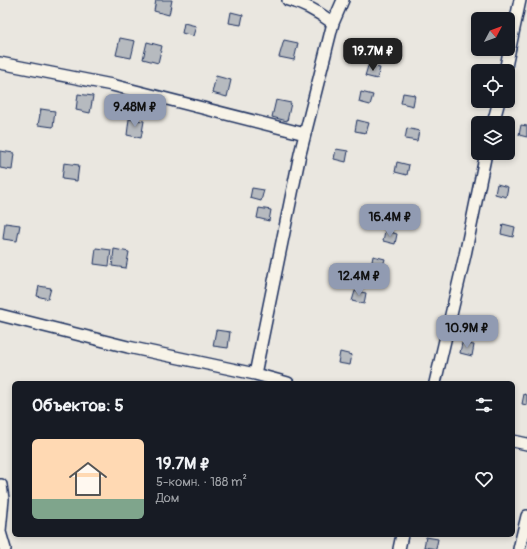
<!DOCTYPE html>
<html lang="ru">
<head>
<meta charset="utf-8">
<style>
  :root { --surface:#171b24; --page:#20242c; --text:#f1f3f6; --muted:#9ea1a6; --line:#363941; --accent:#919bb2 }
  body { margin:0; font-family:Pangolin,sans-serif; background:var(--page); color:var(--text); height:100vh; display:flex; flex-direction:column; font-size:15px; white-space:nowrap }
  * { box-sizing:border-box; margin:0 }
  p { font-size:13px; color:var(--muted) }
  .icon { flex:none; width:22px; height:22px; fill:none; stroke:currentColor; stroke-width:2; stroke-linecap:round; stroke-linejoin:round }
  .map { position:relative; flex:1; overflow:hidden }
  .sheet { position:absolute; left:12px; top:381px; width:503px; height:156px; display:flex; flex-direction:column; background:var(--surface); border-radius:6px; box-shadow:0 2px 6px #0003 }
  .sheet>* { flex:none }
  .needle { width:26px; rotate:49deg }
  .fabs { position:absolute; left:471px; top:12px; display:grid; gap:8px }
  .fabs a { display:grid; place-items:center; width:44px; height:44px; border-radius:6px; background:var(--surface); box-shadow:0 2px 6px #0003; font-size:20px }
  .price { position:absolute; translate:-50% -34px; padding:0 9px; border-radius:8px; background:var(--accent); color:#111; font-size:13px; line-height:26px; filter:drop-shadow(0 1px 2px #0008) }
  .price::after { content:''; position:absolute; left:50%; top:24px; width:12px; height:9px; margin-left:-6px; background:inherit; clip-path:polygon(0 0,100% 0,50% 100%) }
  .price.on { background:#222; color:#fff }
  ul { padding:0; list-style:none }
  li { display:flex; align-items:center; gap:12px; height:100px; padding:0 20px }
  li+li { border-top:1px solid var(--line) }
  li span { display:grid; place-items:center; flex:none; width:112px; height:80px; border-radius:6px; color:#555 }
  li>.icon { margin-inline-start:auto }
  span .icon { width:48px; height:48px; fill:#fffc; stroke-width:1 }
  li b { font-size:17px }
  h2 { display:flex; justify-content:space-between; align-items:center; height:48px; padding:0 20px; font-size:17px }
  .map>svg:first-child { display:block }
  .building { fill:#b6babf; stroke:#1b2f5e }
  .lines { fill:none; stroke-linecap:round; stroke-linejoin:round }
  .minor-casing { stroke:#1b2f5e; stroke-width:14 }
  .minor { stroke:#f7f3e8; stroke-width:11 }
</style>
</head>
<body>
<div class="map">
<svg width="527" height="549" viewBox="0 0 527 549">
  <rect width="100%" height="100%" fill="#eae7e0"/>
  <filter id="ink" filterUnits="userSpaceOnUse"><feTurbulence type="fractalNoise" baseFrequency=".025" numOctaves="2"/><feDisplacementMap in="SourceGraphic" scale="8" xChannelSelector="R" yChannelSelector="G"/><feConvolveMatrix kernelMatrix="1 2 1 2 8 2 1 2 1" color-interpolation-filters="sRGB"/></filter>
  <g filter="url(#ink)">
    <!-- building -->
    <path class="building" d="M156 0H172L169 15 154 11Z
      M231 12 243 15 241 25 229 23Z
      M184 23 196 26 193 36 182 33Z
      M120 38 135 41 131 58 116 55Z
      M284 40 298 43 294 60 279 57Z
      M147 42 162 46 158 63 143 59Z
      M368 66 380 68 377 79 365 76Z
      M216 76 231 80 227 97 212 93Z
      M361 92 373 95 370 105 359 102Z
      M403 93 415 95 413 106 401 103Z
      M78 94 93 96 90 113 76 110Z
      M276 100 291 103 287 121 272 117Z
      M41 109 55 111 53 127 38 125Z
      M129 119 144 121 141 138 127 135Z
      M357 120 369 123 366 133 355 131Z
      M521 125 527 126V137L519 135Z
      M407 128 419 131 417 141 405 139Z
      M336 149 348 151 346 162 334 159Z
      M0 151 14 153 12 170 0 168Z
      M397 162 409 165 407 175 395 172Z
      M64 163 79 165 77 181 62 179Z
      M497 184 508 187 506 197 495 194Z
      M252 188 264 190 261 201 250 198Z
      M259 208 271 210 269 221 257 218Z
      M5 223 20 225 17 241 3 239Z
      M503 224 515 227 513 237 501 234Z
      M385 231 397 234 395 244 383 241Z
      M96 248 111 250 109 266 94 264Z
      M114 249 129 252 126 268 112 266Z
      M373 256 385 259 382 269 371 267Z
      M39 286 51 288 48 299 37 296Z
      M355 291 366 293 364 304 352 301Z
      M216 330 230 332 228 348 213 346Z
      M462 343 474 345 472 356 460 353Z
      M340 352 352 355 350 365 338 363Z
      M524 394 527 395V405L522 404Z
      M426 537 438 539 436 549 424 547Z"/>
    <g class="lines">
      <!-- minor casing -->
      <g class="minor-casing">
        <path id="minor" d="M288 0C305 4 318 12 333 23
          M0 63 112 85 305 134
          M505 71 520 0
          M493 123 499 101
          M0 315 128 347 255 374 288 383
          M255 374 300 154 333 23 343 0
          M435 383 465 255 486 153
          M513 441 527 444
          M0 531 3 499 1 485
          M0 532 5 549
          M399 549 402 535
          M519 549 527 516"/>
      </g>
      <!-- minor -->
      <use href="#minor" class="minor"/>
    </g>
  </g>
</svg>
<div class="fabs">
<a><svg class="needle" viewBox="-14 -14 28 28"><path d="M0-13l5 13h-10z" fill="#e53935"/><path d="M0 13l5-13h-10z" fill="#9ea1a6"/></svg></a>
<a><svg class="icon" aria-label="locate" viewBox="0 0 24 24"><circle cx="12" cy="12" r="6"/><path d="M12 2v4M12 18v4M2 12h4M18 12h4"/></svg></a>
<a><svg class="icon" aria-label="layers" viewBox="0 0 24 24"><path d="M12 4l9 5-9 5-9-5zM3 14l9 5 9-5"/></svg></a>
</div>
<b class="price on" style="left:373px;top:72px">19.7M ₽</b>
<b class="price" style="left:135px;top:128px">9.48M ₽</b>
<b class="price" style="left:390px;top:238px">16.4M ₽</b>
<b class="price" style="left:359px;top:297px">12.4M ₽</b>
<b class="price" style="left:467px;top:349px">10.9M ₽</b>
<section class="sheet">
<h2>Объектов: 5<svg class="icon" aria-label="filters" viewBox="0 0 24 24"><path d="M4 7h16M4 17h16"/><circle cx="9" cy="7" r="2"/><circle cx="15" cy="17" r="2"/></svg></h2>
<ul>
<li><span style="background:linear-gradient(#ffd9b3 75%,#7fa58c 0)"><svg class="icon" aria-label="home" viewBox="0 0 24 24"><path d="M3 11l9-7 9 7M6 9v11h12V9"/></svg></span><div><b>19.7M ₽</b><p>5-комн. · 188 m²</p><p>Дом</p></div><svg class="icon" aria-label="heart" viewBox="0 0 24 24"><path d="M12 20l-8-8c-3-5 5-10 8-4 3-6 11-1 8 4z"/></svg></li>
</ul>
</section>
</div>
</body>
</html>
